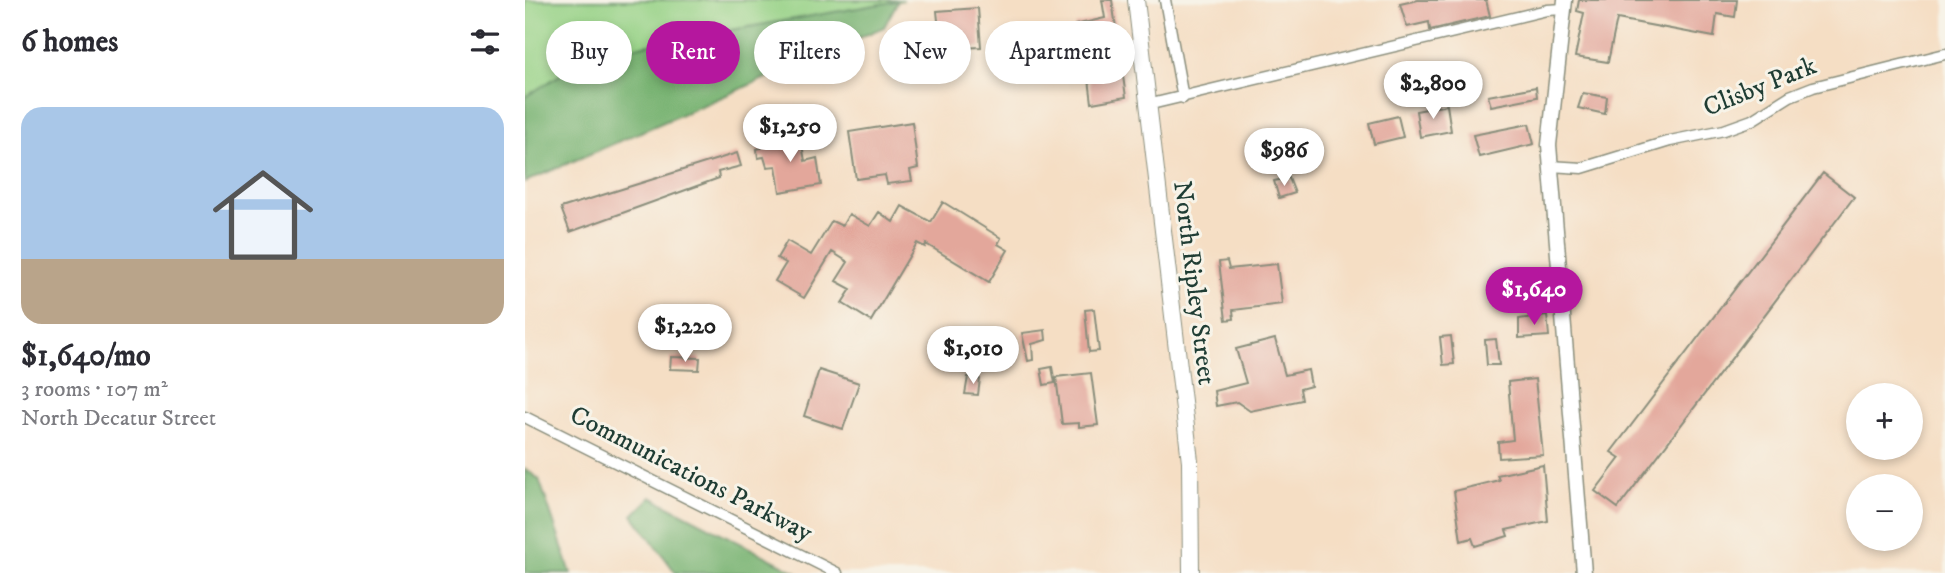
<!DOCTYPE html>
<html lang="en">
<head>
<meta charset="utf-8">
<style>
  :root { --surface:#fff; --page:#f2f2f3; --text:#2b2b33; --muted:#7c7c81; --line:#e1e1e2; --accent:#b5179e }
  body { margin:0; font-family:"IM FELL DW Pica",serif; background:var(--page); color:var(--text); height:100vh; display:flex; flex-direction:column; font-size:26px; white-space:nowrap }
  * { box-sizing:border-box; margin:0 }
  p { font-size:23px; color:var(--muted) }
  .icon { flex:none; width:38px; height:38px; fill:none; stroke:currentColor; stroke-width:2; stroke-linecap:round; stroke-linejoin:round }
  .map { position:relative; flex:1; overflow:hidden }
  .sheet { display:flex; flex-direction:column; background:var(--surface); width:525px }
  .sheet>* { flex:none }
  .hud { position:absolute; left:21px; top:21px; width:665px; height:63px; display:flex; gap:14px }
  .fabs { position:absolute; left:1321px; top:383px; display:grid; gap:14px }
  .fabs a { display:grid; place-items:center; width:77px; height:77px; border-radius:50%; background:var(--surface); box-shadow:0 4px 10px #0003; font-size:35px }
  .price { position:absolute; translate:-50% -60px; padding:0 16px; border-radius:24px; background:#fff; color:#222; font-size:23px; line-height:46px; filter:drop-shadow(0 2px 4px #0008) }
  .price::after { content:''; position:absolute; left:50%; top:42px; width:21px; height:16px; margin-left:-10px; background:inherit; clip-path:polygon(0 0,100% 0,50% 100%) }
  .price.current { background:var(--accent); color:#fff }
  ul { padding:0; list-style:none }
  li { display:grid; align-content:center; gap:14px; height:371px; padding:0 21px }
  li+li { border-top:2px solid var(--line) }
  li span { display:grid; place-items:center; height:217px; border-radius:21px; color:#555 }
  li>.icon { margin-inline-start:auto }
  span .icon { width:126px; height:126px; fill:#fffc; stroke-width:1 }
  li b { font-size:30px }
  h2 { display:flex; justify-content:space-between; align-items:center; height:84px; padding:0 21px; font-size:30px }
  .chip { padding:0 24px; border-radius:32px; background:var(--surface); box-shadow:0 4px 10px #0003; font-size:24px; line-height:63px }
  .chip.current { background:var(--accent); color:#fff }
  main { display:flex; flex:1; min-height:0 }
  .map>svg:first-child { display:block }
  .green { fill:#95d185; stroke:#5a875c; stroke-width:2 }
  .forest { fill:#78b372; stroke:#4c7853; stroke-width:2 }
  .building { fill:#e3a79b }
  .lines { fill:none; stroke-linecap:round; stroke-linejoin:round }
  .minor-casing { stroke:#8a8e7c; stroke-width:13 }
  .tertiary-casing { stroke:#8a8e7c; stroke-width:17 }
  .secondary-casing { stroke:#8a8e7c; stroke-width:18 }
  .minor { stroke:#fff; stroke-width:10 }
  .tertiary { stroke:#fff; stroke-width:14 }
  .secondary { stroke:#fff; stroke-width:16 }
  .labels { text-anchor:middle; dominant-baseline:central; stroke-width:6; stroke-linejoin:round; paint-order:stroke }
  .street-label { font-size:26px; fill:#1f3d34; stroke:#f7f3e8 }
</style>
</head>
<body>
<main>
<section class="sheet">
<h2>6 homes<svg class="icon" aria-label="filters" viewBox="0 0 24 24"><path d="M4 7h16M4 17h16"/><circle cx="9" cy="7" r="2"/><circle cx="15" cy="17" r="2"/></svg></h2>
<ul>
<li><span style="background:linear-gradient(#a9c7e8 70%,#b9a48a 0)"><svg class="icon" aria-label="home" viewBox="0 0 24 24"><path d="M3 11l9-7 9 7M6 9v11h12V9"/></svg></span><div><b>$1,640/mo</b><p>3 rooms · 107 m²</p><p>North Decatur Street</p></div></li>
</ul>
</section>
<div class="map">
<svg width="1420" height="573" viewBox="0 0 1420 573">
  <rect width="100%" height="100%" fill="#f7f3e8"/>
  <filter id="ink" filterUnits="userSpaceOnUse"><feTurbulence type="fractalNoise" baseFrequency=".0143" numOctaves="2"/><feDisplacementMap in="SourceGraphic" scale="14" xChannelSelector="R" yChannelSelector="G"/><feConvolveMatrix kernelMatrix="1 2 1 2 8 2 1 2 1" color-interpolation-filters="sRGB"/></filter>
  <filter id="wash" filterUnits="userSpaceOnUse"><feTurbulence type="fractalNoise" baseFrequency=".00686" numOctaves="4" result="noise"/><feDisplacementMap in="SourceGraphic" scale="28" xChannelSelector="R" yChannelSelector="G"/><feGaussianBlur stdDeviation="1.57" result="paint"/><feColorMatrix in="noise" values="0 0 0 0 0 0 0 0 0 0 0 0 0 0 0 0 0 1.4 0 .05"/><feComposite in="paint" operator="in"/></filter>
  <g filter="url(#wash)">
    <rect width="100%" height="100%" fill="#f5dec4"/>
    <!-- green -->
    <path class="green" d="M0 0H379L69 54 0 97Z"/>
    <!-- forest -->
    <path class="forest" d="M373 1 359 27 0 182V97L69 54Z
      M0 469 14 479 46 573H0Z
      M126 497 273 573H151L108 515Z"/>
    <g id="blocks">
      <!-- building -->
      <path class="building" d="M577 0H587L601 97 567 103 563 71 492 79 487 46 551 37 550 25 580 18Z
        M893 0H961L965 16 905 30 904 22 882 27 875 4Z
        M1054 0H1212L1210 17 1192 14 1189 37 1092 19 1083 62 1050 57 1059 13 1052 11Z
        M453 8 456 47 416 49 412 11Z
        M1011 87 1012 97 966 106 963 96Z
        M1058 93 1082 97 1080 114 1053 108Z
        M922 105 926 131 895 137 891 111Z
        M873 116 878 137 849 144 844 123Z
        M387 122 393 168 385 170 387 181 362 184 360 175 331 179 324 132Z
        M1004 124 1009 144 954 157 948 135Z
        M271 135 273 145H277L280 161 292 158 296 185 255 192 251 166 242 167 239 157 233 158 232 149 239 147 238 142Z
        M212 153 216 166 193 172 194 178 45 232 36 208Z
        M1298 173 1329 197 1093 508 1070 491 1095 458 1086 452Z
        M764 178 770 193 754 198 749 181Z
        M418 202 476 238 473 244 483 250 464 282 401 244 400 247 392 243 346 321 317 303 326 289 311 281 323 262 307 252 279 298 250 281 261 263 252 258 262 241 286 255 307 221 317 226 324 214 345 226 354 212 368 222 377 206 406 222Z
        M702 261 704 269 752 264 757 304 708 310 709 319 701 320 694 262Z
        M569 309 574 351 564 352 560 310Z
        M1022 315 1024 336 994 338V319Z
        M520 330 521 340 507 344 508 360 503 361 497 333Z
        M926 336 929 364 918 365 915 337Z
        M750 339 760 375 783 370 786 386 775 389 777 400 725 411 712 402 691 406 689 391 721 383 711 349Z
        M971 339 974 365H962L960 340Z
        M146 357 175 358 174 370 145 369Z
        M527 367 530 383 519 385 516 369Z
        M294 370 334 383 318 429 279 416Z
        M566 373 573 425 554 427V423L537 424 531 377Z
        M443 377 455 379 453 395 440 394Z
        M1010 379 1018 455 974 458 973 442 988 440 983 382Z
        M1018 465 1023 521 981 530 983 536 950 546 947 538 936 541 929 491 974 480 972 475Z"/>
    </g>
  </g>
  <g filter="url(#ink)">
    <use href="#blocks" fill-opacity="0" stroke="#8a8e7c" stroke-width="2"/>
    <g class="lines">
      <!-- minor casing -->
      <g class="minor-casing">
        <path id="minor" d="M640 0 658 98
          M622 105 1022 10 1039 9
          M1025 166 1057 168 1145 141 1199 130 1227 120 1265 96 1288 87 1420 54
          M0 417 312 573"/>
      </g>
      <!-- tertiary casing -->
      <g class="tertiary-casing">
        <path id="tertiary" d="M1040 0 1024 145 1059 573"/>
      </g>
      <!-- secondary casing -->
      <g class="secondary-casing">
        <path id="secondary" d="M611 0 665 461 666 573"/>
      </g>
      <!-- minor -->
      <use href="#minor" class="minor"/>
      <!-- tertiary -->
      <use href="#tertiary" class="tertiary"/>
      <!-- secondary -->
      <use href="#secondary" class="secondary"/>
    </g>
  </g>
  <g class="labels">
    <!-- street labels -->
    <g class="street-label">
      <text transform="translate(1235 87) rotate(-22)">Clisby Park</text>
      <text transform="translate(669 283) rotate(83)">North Ripley Street</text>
      <text transform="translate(166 474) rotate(27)">Communications Parkway</text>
    </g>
  </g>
</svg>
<div class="fabs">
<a>+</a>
<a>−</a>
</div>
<b class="price" style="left:908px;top:121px">$2,800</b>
<b class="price" style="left:265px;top:164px">$1,250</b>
<b class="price" style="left:759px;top:188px">$986</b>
<b class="price current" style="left:1009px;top:327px">$1,640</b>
<b class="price" style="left:160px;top:364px">$1,220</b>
<b class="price" style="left:448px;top:386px">$1,010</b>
<div class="hud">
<a class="chip">Buy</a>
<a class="chip current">Rent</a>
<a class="chip">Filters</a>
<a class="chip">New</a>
<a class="chip">Apartment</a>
</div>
</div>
</main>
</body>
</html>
